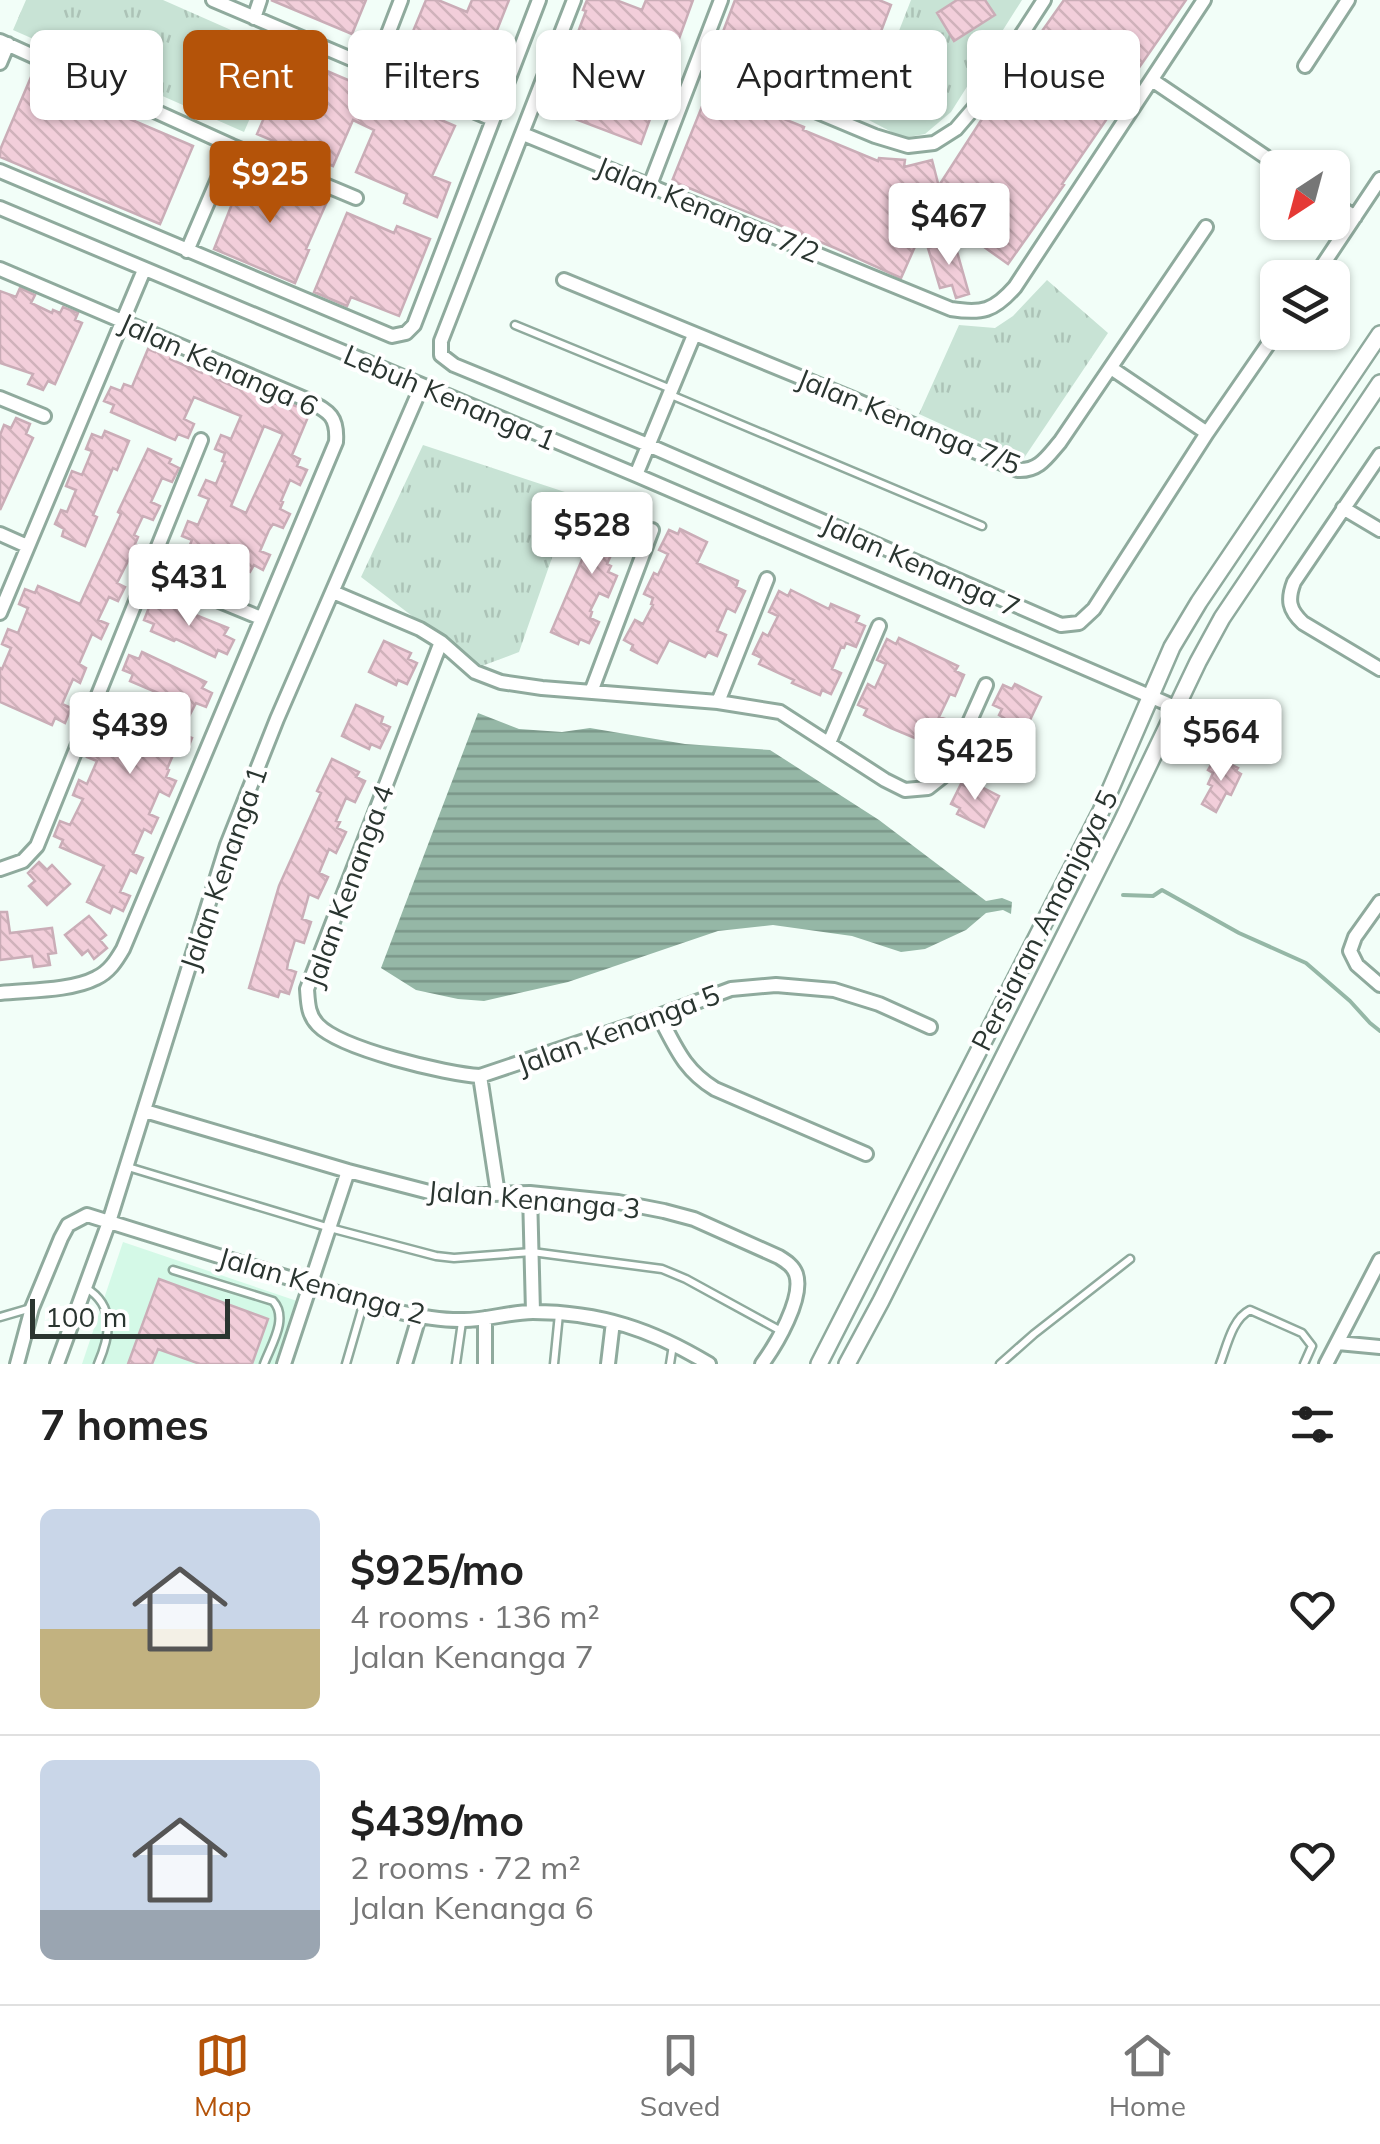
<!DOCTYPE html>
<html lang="en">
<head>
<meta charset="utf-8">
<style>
  :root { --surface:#fff; --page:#f6f6f6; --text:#222; --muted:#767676; --line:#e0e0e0; --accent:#b45309 }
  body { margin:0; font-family:Mulish,sans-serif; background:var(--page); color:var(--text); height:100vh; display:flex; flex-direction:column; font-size:38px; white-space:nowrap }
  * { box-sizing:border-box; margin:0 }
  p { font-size:32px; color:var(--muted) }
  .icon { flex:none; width:55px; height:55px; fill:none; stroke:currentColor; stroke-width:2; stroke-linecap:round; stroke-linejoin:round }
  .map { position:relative; height:1364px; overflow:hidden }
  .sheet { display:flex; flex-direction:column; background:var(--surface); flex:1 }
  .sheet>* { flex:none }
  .banner { position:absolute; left:30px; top:30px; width:1320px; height:90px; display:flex; gap:20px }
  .needle { width:65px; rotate:216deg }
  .controls { position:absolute; left:1260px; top:150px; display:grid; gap:20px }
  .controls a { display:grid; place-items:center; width:90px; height:90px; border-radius:15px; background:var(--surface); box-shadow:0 2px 8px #0004; font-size:50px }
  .scale { position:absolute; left:30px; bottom:25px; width:200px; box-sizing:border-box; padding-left:10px; border:5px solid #2a3530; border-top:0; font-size:28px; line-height:35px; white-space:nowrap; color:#2a3530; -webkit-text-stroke:8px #fff; paint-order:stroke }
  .price { position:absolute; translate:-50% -85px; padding:0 22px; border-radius:10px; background:#fff; color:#222; font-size:32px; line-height:65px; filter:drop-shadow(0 2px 5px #0008) }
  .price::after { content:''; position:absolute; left:50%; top:60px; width:30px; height:22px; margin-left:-15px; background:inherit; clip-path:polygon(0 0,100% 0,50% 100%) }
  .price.on { background:var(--accent); color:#fff }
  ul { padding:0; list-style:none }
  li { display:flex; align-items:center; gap:30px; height:250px; padding:0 40px }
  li+li { border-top:2px solid var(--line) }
  li span { display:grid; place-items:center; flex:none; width:280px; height:200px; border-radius:15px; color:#555 }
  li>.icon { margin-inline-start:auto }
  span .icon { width:120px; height:120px; fill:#fffc; stroke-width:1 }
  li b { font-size:42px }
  h2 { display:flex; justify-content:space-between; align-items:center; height:120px; padding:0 40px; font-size:42px }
  .tag { padding:0 35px; border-radius:15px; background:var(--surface); box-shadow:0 2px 8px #0004; font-size:35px; line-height:90px }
  .tag.on { background:var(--accent); color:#fff }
  .menu { display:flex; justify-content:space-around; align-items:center; height:140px; border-top:2px solid var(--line); background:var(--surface); font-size:28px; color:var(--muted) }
  .menu a { display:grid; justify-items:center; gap:5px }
  .menu .on { color:var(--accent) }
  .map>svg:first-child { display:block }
  .built { fill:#d4f9e7 }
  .park { fill:url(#park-tufts) }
  .water { fill:url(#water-rules) }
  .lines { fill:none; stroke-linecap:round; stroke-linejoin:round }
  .stream { stroke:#95b7a6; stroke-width:4 }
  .building { fill:url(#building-back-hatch); stroke:#caadb7; stroke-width:2.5; fill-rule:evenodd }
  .service-casing { stroke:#8faa9d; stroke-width:11 }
  .minor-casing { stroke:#8faa9d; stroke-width:18 }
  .tertiary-casing { stroke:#8faa9d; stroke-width:20 }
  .service { stroke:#fff; stroke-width:6 }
  .minor { stroke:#fff; stroke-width:12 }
  .tertiary { stroke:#fff; stroke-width:15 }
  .labels { text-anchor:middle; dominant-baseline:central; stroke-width:8; stroke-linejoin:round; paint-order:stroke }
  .street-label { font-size:28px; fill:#2a3530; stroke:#fff }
</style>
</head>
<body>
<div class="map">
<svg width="1380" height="1364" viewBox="0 0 1380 1364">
  <defs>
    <pattern id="park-tufts" width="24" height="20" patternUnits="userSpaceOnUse" patternTransform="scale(2.5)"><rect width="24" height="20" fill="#c8e3d5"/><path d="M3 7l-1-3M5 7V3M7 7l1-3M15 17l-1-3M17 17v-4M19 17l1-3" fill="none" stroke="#acc3b7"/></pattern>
    <pattern id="water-rules" width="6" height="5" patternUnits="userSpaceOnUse" patternTransform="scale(2.5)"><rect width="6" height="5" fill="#95b7a6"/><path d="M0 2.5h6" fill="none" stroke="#7a9688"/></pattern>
    <pattern id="building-back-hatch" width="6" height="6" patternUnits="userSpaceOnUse" patternTransform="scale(2.5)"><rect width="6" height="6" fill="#f2ceda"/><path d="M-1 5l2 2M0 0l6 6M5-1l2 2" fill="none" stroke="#d0b2bb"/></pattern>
  </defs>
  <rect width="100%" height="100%" fill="#f2fef8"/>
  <!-- built -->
  <path class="built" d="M123 1242 303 1303 288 1364H82Z"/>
  <!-- park -->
  <path class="park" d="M26 0H163L279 51 244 132 13 30Z
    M911 0H1022L951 112 925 134 903 138 865 118Z
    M1047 280 1108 333 1022 461 919 414 959 325 995 328 1013 316Z
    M423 445 574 495 519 652 479 667 361 577Z"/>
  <!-- water -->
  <path class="water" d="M478 713 519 729 562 732 590 728 685 744 770 750 879 820 986 901 1002 898 1012 902 1011 914 1003 910 986 913 966 930 925 949 901 952 852 936 773 925 718 931 568 982 484 1001 458 999 416 990 381 968Z"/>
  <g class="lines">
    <!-- stream -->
    <path class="stream" d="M1123 895 1153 896 1162 890 1239 933 1306 963 1350 1001 1370 1023 1380 1031"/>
  </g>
  <!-- building -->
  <path class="building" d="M271 0H366L352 34Z
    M426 0H438L467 12 472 0H509L476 83 404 53Z
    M587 0H616L642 10 646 0H693L641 144 549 109 586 11 583 10Z
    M735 0H879L891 5 852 108 820 96 827 77 721 37Z
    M957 0H985L995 15 954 41 937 13Z
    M1064 0H1186L1122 92 1124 94 1062 184 1064 185 1008 264 970 237 985 215 940 184 1004 85Z
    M285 53 455 126 432 176 450 183 437 217 404 203 407 194 356 172 374 130 353 120 333 166 257 134 277 88 271 86Z
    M31 77 117 117 118 114 193 146 160 224 0 157V150Z
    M709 89 804 127 803 130 878 161 879 158 905 160 904 167 932 160 947 218 925 224 901 278 835 248 672 181Z
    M246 169 326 204 306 249 309 250 295 283 214 249Z
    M347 213 394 233 397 226 430 239 399 316 351 297 347 306 314 292Z
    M954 241 969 294 956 298 952 285 940 288 928 248Z
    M20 288 35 295 31 303 52 313 53 310 60 313 63 307 78 313 75 320 82 323 55 384 48 381 43 390 28 384 33 374 0 363V291L16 297Z
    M157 347 172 353 170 359 202 373 205 367 219 373 217 379 237 388 238 386 245 389 247 385 261 391 259 396 279 405 287 407 288 403 301 408 303 409 301 414 308 417 292 455 300 459 297 466 307 470 300 485 290 480 281 501 283 502 280 509 290 514 283 528 273 524 269 530 260 551 270 555 263 570 254 565 250 572 213 555 212 557 189 547 192 540 182 536 188 521 198 525 201 518 209 499 199 495 206 480 216 484 225 462 222 461 225 453 215 449 221 435 231 439 241 416 194 397 184 419 194 424 188 438 178 434 175 440 111 412 114 405 104 401 111 387 121 391 124 384 132 387 148 349 155 352ZM264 426 283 434 246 513 231 506Z
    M16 418 30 424 26 434 33 438 0 510V435L4 425 11 428Z
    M105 431 129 441 117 470 113 468 93 515 97 517 85 546 62 536 64 529 55 524 61 510 67 512 76 490 66 486 72 471 82 475 92 451 86 449 92 434 102 438Z
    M148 449 171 459 169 463 179 468 172 482 162 478 151 502 160 506 153 520 143 516 134 535 138 537 135 544 145 549 138 563 129 559 117 583 125 587 118 601 109 597 98 620 108 624 101 639 92 634 79 664 86 668 80 683 73 679 62 704 71 708 65 723 55 718 52 725 0 702V668L2 669 11 648 2 644 8 629 18 633 28 608 19 604 25 589 35 593 38 586 80 604 121 514 118 512Z
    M600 507 627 520 625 525 634 529 625 550 615 546 607 564 611 566 608 572 617 576 608 597 599 593 590 611 592 612 590 618 599 622 589 643 580 639 578 644 551 632 590 541 586 539Z
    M680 529 707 542 697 563 738 581 736 587 745 591 735 612 727 608 717 631 726 635 717 656 708 652 705 657 669 640 657 663 631 650 633 645 624 640 635 620 643 624 653 605 651 604 653 598 644 594 654 573 658 575 668 554 659 550 669 530 678 534Z
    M791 590 829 609 831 604 859 616 856 622 865 626 856 647 846 643 844 648 841 647 832 669 841 673 831 694 822 690 820 695 792 683 794 680 759 664 762 658 753 654 763 633 768 636 778 616 769 612 779 591 788 596Z
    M163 602 228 628 224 635 234 640 227 654 218 650 215 657 176 639 174 641 151 631 154 624 144 620 150 605 160 609Z
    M899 638 958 666 955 671 964 675 955 696 950 694 939 717 948 720 938 741 929 737 927 743 891 728 864 715 867 709 858 705 868 684 875 688 886 664 877 660 887 639 896 644Z
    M384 641 411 653 408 659 417 663 407 684 398 680 396 685 369 672Z
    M142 652 206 682 202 688 212 693 206 707 196 703 184 726 182 734 192 738 186 753 176 748 167 769 169 770 166 777 176 781 169 796 159 791 149 814 158 818 151 833 144 829 133 854 143 858 136 873 130 870 120 892 130 896 123 911 113 906 110 913 87 902 104 866 60 847 63 840 54 836 60 821 70 825 83 799 73 795 79 780 87 784 97 761 87 757 93 742 103 746 113 721 103 717 110 702 120 706 122 699 162 716 170 698 130 681 133 674 123 670 129 655 139 659Z
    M1015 684 1041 697 1019 743 1024 745 1009 777 982 763 985 758 976 753 986 733 995 738 1004 718 999 715 1002 709 993 705 1003 685 1012 689Z
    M356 705 383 717 381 723 390 727 380 748 371 744 369 749 342 736Z
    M332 759 359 772 356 777 365 781 355 802 346 798 336 821 340 822 337 828 346 832 336 853 329 849 319 873 328 877 318 898 309 894 302 919 311 922 304 943 295 940 288 963 287 969 296 972 289 994 280 991 278 997 249 988 279 886 321 793 317 791Z
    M1214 760 1222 764 1224 761 1238 768 1236 771 1241 774 1231 795 1226 793 1216 812 1202 804 1212 786 1208 784 1213 773 1208 770Z
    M972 782 999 796 984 827 957 814 960 808 951 804 961 784 970 788Z
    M39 862 47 870 52 865 70 884 47 905 29 886 35 881 28 873Z
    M0 912H7L10 933 52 928 56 953 48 954 50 965 34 967 32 956 0 960Z
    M89 916 106 935 100 940 107 948 94 959 88 950 82 955 65 935Z
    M159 1279 268 1319 252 1364H200L158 1349 152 1364H128Z"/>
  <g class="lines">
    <!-- service casing -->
    <g class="service-casing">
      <path id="service" d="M515 325 671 389
        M671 395 982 526
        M128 1167 330 1228 436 1256 454 1258 532 1252 662 1269 686 1279 781 1331
        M173 1270 273 1301C289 1318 271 1345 264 1364
        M86 1288C116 1306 110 1336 98 1364
        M0 1317 31 1308
        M346 1364 364 1302
        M456 1364 462 1322
        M554 1364 559 1314
        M670 1364 673 1345
        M1000 1364 1034 1334 1130 1259
        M1220 1364C1227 1346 1232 1319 1250 1310L1302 1333 1312 1346 1304 1364"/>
    </g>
    <!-- minor casing -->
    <g class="minor-casing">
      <path id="minor" d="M213 0 492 119
        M574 0 441 341V355L454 365 648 445 1061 625 1079 623 1094 609 1207 433 1278 330
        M254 18 260 0
        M0 41 232 146 356 198
        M698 62 875 136 908 146 934 143 956 129 974 108 1044 0
        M0 63 8 44
        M1305 66 1348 0
        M374 70 401 0
        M1152 80 1282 168
        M523 134 951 309C982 314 994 311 1015 287L1204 0
        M0 171 392 336 406 333 414 325 539 0
        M650 185 721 0
        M1332 202 1355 217
        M0 208 636 475 1175 707
        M187 251 232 146
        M0 269 305 399C327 411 338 414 336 442L123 949C116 961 109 972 96 978 71 991 28 990 0 993
        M1314 278 1380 179
        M564 280 851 398 1018 470C1039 471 1047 457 1060 442L1206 227
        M1111 368 1207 433
        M0 398 44 416
        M1380 455 1294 582C1287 600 1289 610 1303 623L1380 669
        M636 475 694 335
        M1343 508 1380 530
        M0 534 27 546
        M149 572 261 618
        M333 592 420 629 441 642 475 672 501 682 542 688 718 702 780 712 885 780 905 790 928 788 942 777 952 761 986 685
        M0 613 144 270
        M441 642 307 989C308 1003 308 1015 318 1025 341 1049 446 1074 480 1076L659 1016 731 989 776 985 834 990 879 1004 930 1027
        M591 692 652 530
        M718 702 767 579
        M829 743 879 626
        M0 869 23 861 37 846 201 440
        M1380 902 1355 937 1350 951 1357 965 1380 985
        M659 1016C676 1048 684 1070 715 1089L866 1154
        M480 1076 498 1194
        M145 1111 348 1171 433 1193 455 1195 530 1193 618 1202 664 1211 694 1219 779 1257C787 1262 793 1266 796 1274 804 1298 776 1345 762 1364
        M530 1193 533 1312
        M485 1318V1364
        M1338 1343 1380 1347
        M17 1364 32 1308 61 1238 68 1225 87 1215 395 1311C417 1316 441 1321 464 1320 487 1320 510 1312 533 1312 600 1312 653 1330 709 1364
        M57 1364 109 1222 227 845 277 719 422 385
        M284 1364 348 1171
        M405 1364 419 1317
        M608 1364 613 1322
        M1326 1364 1380 1260"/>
    </g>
    <!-- tertiary casing -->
    <g class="tertiary-casing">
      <path id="tertiary" d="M819 1364 1101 811 1172 647 1199 602 1380 334
        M847 1364 881 1301 1122 821 1198 662 1222 618 1380 383"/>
    </g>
    <!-- service -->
    <use href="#service" class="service"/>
    <!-- minor -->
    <use href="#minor" class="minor"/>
    <!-- tertiary -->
    <use href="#tertiary" class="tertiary"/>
  </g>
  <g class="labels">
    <!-- street labels -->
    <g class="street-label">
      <text transform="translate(708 209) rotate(22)">Jalan Kenanga 7/2</text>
      <text transform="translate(219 364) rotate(24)">Jalan Kenanga 6</text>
      <text transform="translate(450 397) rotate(23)">Lebuh Kenanga 1</text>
      <text transform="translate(909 421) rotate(22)">Jalan Kenanga 7/5</text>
      <text transform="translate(921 565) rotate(24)">Jalan Kenanga 7</text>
      <text transform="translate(223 868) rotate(-71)">Jalan Kenanga 1</text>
      <text transform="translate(348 886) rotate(-70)">Jalan Kenanga 4</text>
      <text transform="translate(1044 920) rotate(-63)">Persiaran Amanjaya 5</text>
      <text transform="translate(618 1029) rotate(-20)">Jalan Kenanga 5</text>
      <text transform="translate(534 1199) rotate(5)">Jalan Kenanga 3</text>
      <text transform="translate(322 1285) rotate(16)">Jalan Kenanga 2</text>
    </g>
  </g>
</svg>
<div class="controls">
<a><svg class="needle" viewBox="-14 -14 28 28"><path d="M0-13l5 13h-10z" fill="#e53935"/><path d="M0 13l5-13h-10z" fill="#767676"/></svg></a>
<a><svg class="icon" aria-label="layers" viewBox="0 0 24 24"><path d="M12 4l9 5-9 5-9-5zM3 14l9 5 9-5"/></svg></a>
</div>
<div class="scale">100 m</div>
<b class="price on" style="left:270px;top:226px">$925</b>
<b class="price" style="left:949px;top:268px">$467</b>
<b class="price" style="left:592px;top:577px">$528</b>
<b class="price" style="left:189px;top:629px">$431</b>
<b class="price" style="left:130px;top:777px">$439</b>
<b class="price" style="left:1221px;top:784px">$564</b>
<b class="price" style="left:975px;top:803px">$425</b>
<div class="banner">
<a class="tag">Buy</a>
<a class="tag on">Rent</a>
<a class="tag">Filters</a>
<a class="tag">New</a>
<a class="tag">Apartment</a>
<a class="tag">House</a>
</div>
</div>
<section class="sheet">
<h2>7 homes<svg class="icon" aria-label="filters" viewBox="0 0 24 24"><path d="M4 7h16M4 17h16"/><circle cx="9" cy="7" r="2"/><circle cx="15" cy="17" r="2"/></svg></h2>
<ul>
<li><span style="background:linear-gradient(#c9d6e8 60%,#c2b280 0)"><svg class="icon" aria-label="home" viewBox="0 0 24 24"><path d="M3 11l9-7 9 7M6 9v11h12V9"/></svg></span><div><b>$925/mo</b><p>4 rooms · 136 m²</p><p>Jalan Kenanga 7</p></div><svg class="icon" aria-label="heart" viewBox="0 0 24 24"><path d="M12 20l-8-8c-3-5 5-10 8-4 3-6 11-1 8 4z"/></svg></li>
<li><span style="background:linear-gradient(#c9d6e8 75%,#9aa5b1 0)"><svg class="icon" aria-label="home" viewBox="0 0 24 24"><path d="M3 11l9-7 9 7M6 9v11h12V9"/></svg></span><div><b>$439/mo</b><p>2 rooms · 72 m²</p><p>Jalan Kenanga 6</p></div><svg class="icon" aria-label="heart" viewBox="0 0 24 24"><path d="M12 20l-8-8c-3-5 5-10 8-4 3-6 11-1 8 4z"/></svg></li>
</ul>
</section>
<nav class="menu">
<a class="on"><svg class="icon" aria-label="map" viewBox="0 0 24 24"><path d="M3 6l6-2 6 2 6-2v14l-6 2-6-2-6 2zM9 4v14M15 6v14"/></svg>Map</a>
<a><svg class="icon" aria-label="saved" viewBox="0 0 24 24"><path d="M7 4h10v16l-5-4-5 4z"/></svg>Saved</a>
<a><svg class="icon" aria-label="home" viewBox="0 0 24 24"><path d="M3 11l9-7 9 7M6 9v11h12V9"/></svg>Home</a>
</nav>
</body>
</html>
